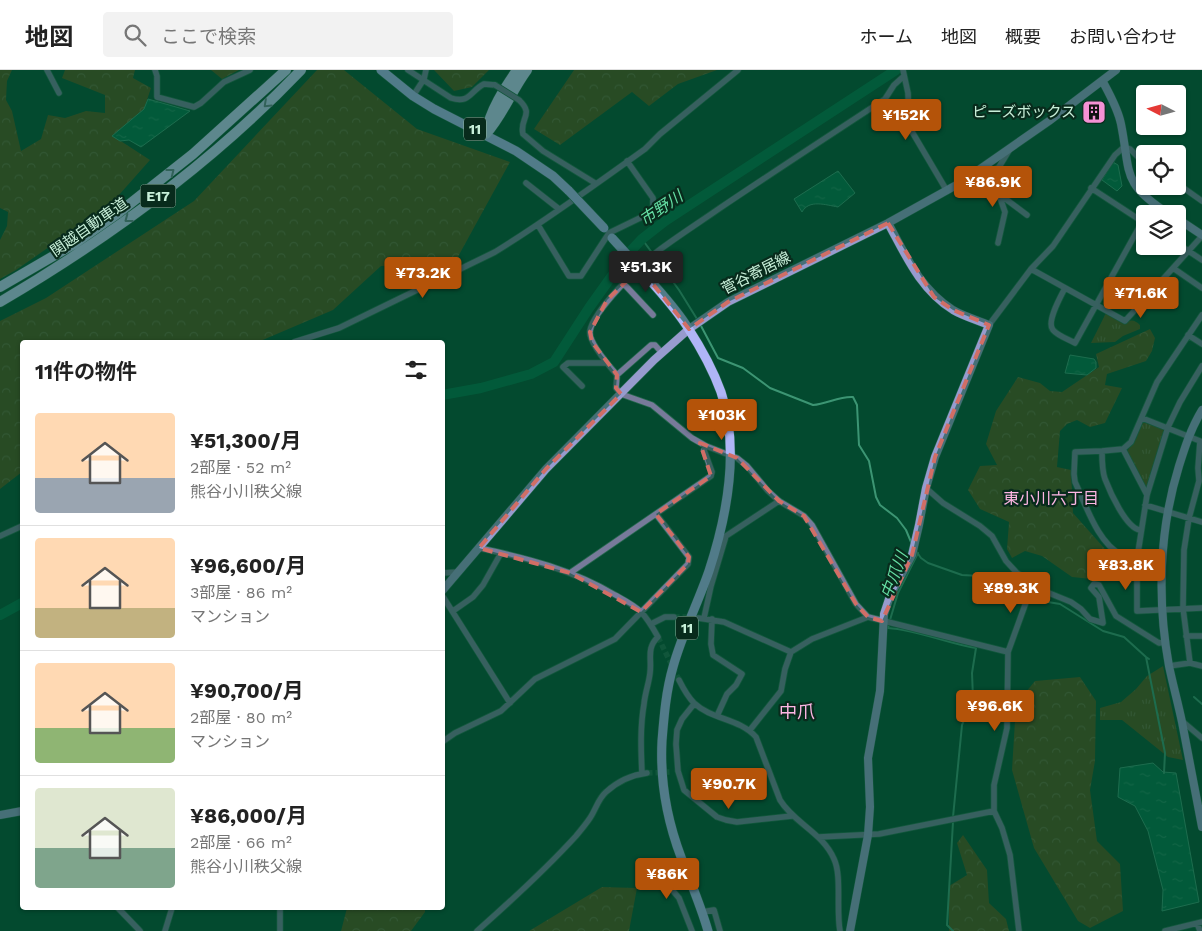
<!DOCTYPE html>
<html lang="ja">
<head>
<meta charset="utf-8">
<style>
  :root { --surface:#fff; --page:#f2f2f2; --text:#222; --muted:#767676; --line:#e0e0e0; --accent:#b45309 }
  body { margin:0; font-family:"Work Sans","Noto Sans JP",sans-serif; background:var(--page); color:var(--text); height:100vh; display:flex; flex-direction:column; font-size:19px; white-space:nowrap }
  * { box-sizing:border-box; margin:0 }
  p { font-size:16px; color:var(--muted) }
  .icon { flex:none; width:28px; height:28px; fill:none; stroke:currentColor; stroke-width:2; stroke-linecap:round; stroke-linejoin:round }
  .map { position:relative; flex:1; overflow:hidden }
  .details { position:absolute; left:20px; top:270px; width:425px; height:570px; display:flex; flex-direction:column; background:var(--surface); border-radius:5px; box-shadow:0 1px 4px #0004 }
  .details>* { flex:none }
  .needle { width:32px; rotate:276deg }
  .fabs { position:absolute; left:1136px; top:15px; display:grid; gap:10px }
  .fabs a { display:grid; place-items:center; width:50px; height:50px; border-radius:5px; background:var(--surface); box-shadow:0 1px 4px #0004; font-size:25px }
  .price { position:absolute; translate:-50% -42px; padding:0 11px; border-radius:5px; background:var(--accent); color:#fff; font-size:16px; line-height:32px; filter:drop-shadow(0 1px 2px #0008) }
  .price::after { content:''; position:absolute; left:50%; top:30px; width:15px; height:11px; margin-left:-8px; background:inherit; clip-path:polygon(0 0,100% 0,50% 100%) }
  .price.on { background:#222; color:#fff }
  ul { padding:0; list-style:none }
  li { display:flex; align-items:center; gap:15px; height:125px; padding:0 15px }
  li+li { border-top:1px solid var(--line) }
  li span { display:grid; place-items:center; flex:none; width:140px; height:100px; border-radius:5px; color:#555 }
  li>.icon { margin-inline-start:auto }
  span .icon { width:60px; height:60px; fill:#fffc; stroke-width:1 }
  li b { font-size:21px }
  h2 { display:flex; justify-content:space-between; align-items:center; height:60px; padding:0 15px; font-size:21px }
  header { display:flex; align-items:center; gap:30px; box-sizing:border-box; height:70px; padding:0 25px; background:var(--surface); border-bottom:1px solid var(--line) }
  header strong { font-size:24px }
  nav { display:flex; gap:28px; margin-inline-start:auto; font-size:18px }
  .search { width:350px; height:45px; background:var(--page); display:flex; align-items:center; gap:12px; box-sizing:border-box; padding:0 18px; border-radius:5px; color:var(--muted); font-size:19px }
  .map>svg:first-child { display:block }
  .grass { fill:url(#grass-tufts) }
  .forest { fill:url(#forest-crowns) }
  .water { fill:url(#water-ripples); stroke:#3c9573 }
  .lines { fill:none; stroke-linecap:round; stroke-linejoin:round }
  .stream { stroke:#3c9573; stroke-width:2 }
  .river { stroke:#006e47; stroke-width:10 }
  .street-tunnel { stroke:#216348; stroke-width:5.5; stroke-dasharray:5.5 3; stroke-linecap:butt }
  .street-casing { stroke:#26684e; stroke-width:7 }
  .secondary-casing { stroke:#26684e; stroke-width:9 }
  .primary-casing { stroke:#26684e; stroke-width:10 }
  .highway-casing { stroke:#26684e; stroke-width:11 }
  .street { stroke:#777a9a; stroke-width:5.5 }
  .secondary { stroke:#979bce; stroke-width:8 }
  .primary { stroke:#afb5f6; stroke-width:9 }
  .highway { stroke:#cbd0fe; stroke-width:10 }
  .street-bridge-casing { stroke:#26684e; stroke-width:7; stroke-linecap:butt }
  .primary-bridge-casing { stroke:#26684e; stroke-width:10; stroke-linecap:butt }
  .street-bridge { stroke:#777a9a; stroke-width:5.5 }
  .primary-bridge { stroke:#afb5f6; stroke-width:9 }
  .oneway { stroke:#6a7e8d }
  .marked { fill:none; stroke:#d16e66; stroke-width:4; stroke-dasharray:10 6; stroke-linejoin:round }
  .labels { text-anchor:middle; dominant-baseline:central; stroke-width:4.5; stroke-linejoin:round; paint-order:stroke }
  .shield { fill:#082b1c; stroke:#8eb4a0; stroke-width:1 }
  .shield-label { font-size:14px; font-weight:bold; fill:#c8efd9 }
  .poi-label { font-size:15px; fill:#c8efd9; stroke:#082b1c; text-anchor:end }
  .street-label { font-size:15px; fill:#c8efd9; stroke:#082b1c }
  .water-label { font-size:16px; font-style:italic; fill:#65dea4; stroke:#082b1c }
  .neighbourhood-label { font-size:16px; fill:#fdb6e4; stroke:#082b1c }
  .quarter-label { font-size:18px; fill:#fdb6e4; stroke:#082b1c }
</style>
</head>
<body>
<header>
<strong>地図</strong>
<div class="search"><svg class="icon" aria-label="search" viewBox="0 0 24 24"><circle cx="10" cy="10" r="6"/><path d="M15 15l6 6"/></svg>ここで検索</div>
<nav><a>ホーム</a><a>地図</a><a>概要</a><a>お問い合わせ</a></nav>
</header>
<div class="map">
<svg width="1202" height="861" viewBox="0 0 1202 861">
  <defs>
    <pattern id="grass-tufts" width="24" height="20" patternUnits="userSpaceOnUse" patternTransform="scale(1.25)"><rect width="24" height="20" fill="#544c18"/><path d="M3 7l-1-3M5 7V3M7 7l1-3M15 17l-1-3M17 17v-4M19 17l1-3" fill="none" stroke="#6b6639"/></pattern>
    <pattern id="forest-crowns" width="20" height="18" patternUnits="userSpaceOnUse" patternTransform="scale(1.25)"><rect width="20" height="18" fill="#544c18"/><path d="M2 6a3 3 0 1 1 6 0M12 15a3 3 0 1 1 6 0" fill="none" stroke="#6b6639"/></pattern>
    <pattern id="water-ripples" width="26" height="14" patternUnits="userSpaceOnUse" patternTransform="scale(1.25)"><rect width="26" height="14" fill="#006e47"/><path d="M2 4q2-2 4 0t4 0M15 11q2-2 4 0t4 0" fill="none" stroke="#248361"/></pattern>
  </defs>
  <rect width="100%" height="100%" fill="#034a2f"/>
  <!-- grass -->
  <path class="grass" d="M1106 243 1125 253C1131 249 1135 250 1140 255V259L1123 266 1115 272 1091 273Z
    M1142 351H1145L1163 358 1164 360 1147 418H1145L1127 381 1136 369Z
    M1163 596 1183 690 1168 687 1122 650H1100V638L1121 632 1136 619 1147 606Z"/>
  <!-- forest -->
  <path class="forest" d="M0 0H12L7 11 6 30 12 41 21 81 41 69 48 45 65 48 86 41 105 43V25L62 8 65 0H135L133 8 151 18 144 39 113 66 150 90 111 134 16 200 0 209V170L7 156 8 142 0 138Z
    M211 0H239L222 9Z
    M317 0H344L417 59 510 92 454 194 381 196 333 240 258 272H22V402L0 419V251L46 228 194 131Z
    M434 0H489L472 17 454 21Z
    M574 0H717L678 14 649 36 632 22 560 75 534 59Z
    M1150 259 1155 268 1152 281 1146 291 1107 304 1105 315 1122 318 1105 353 1090 357 1077 350 1067 354 1060 361 1057 397 1071 400 1073 443 1121 497 1114 506 1101 510 1072 507 1042 486 1025 481 1012 488 1007 479 1009 452 980 439 968 420 980 396 997 395 986 374 996 341 1018 307 1040 313 1050 321 1062 322 1099 297 1096 284Z
    M1080 607 1096 631 1095 691 1090 720 1097 771 1120 794 1123 841 1090 858 1078 851 1034 778 1012 700 1016 634 1035 611Z
    M963 765 987 800 989 833 1006 849 1009 861H949V816L967 805 957 773Z
    M602 817 637 818 629 861H529Z
    M347 838H425V842L411 861H341Z"/>
  <!-- water -->
  <path class="water" d="M148 29 190 41 141 77 129 70 120 71 112 66 144 39Z
    M1113 92 1118 95 1122 116 1117 121 1102 110Z
    M838 101 855 123 838 137C826 135 809 129 802 142L794 129Z
    M1070 285 1094 289 1096 292V298L1087 305 1065 303Z
    M1153 693 1163 702 1176 703 1199 832 1162 841 1163 820 1148 761 1135 736 1118 727 1120 698Z"/>
  <g class="lines">
    <!-- stream -->
    <path class="stream" d="M642 169 679 220 697 249
      M700 254 718 288 743 298 770 318 813 335C827 334 839 326 853 327L857 335 859 375 869 391 876 427 880 435 897 448 906 460 911 472
      M916 481 921 488 928 493 962 505 980 506 991 509 1008 519 1013 525 1025 528
      M1030 529 1060 534 1103 561 1124 567 1146 587 1149 589
      M890 550 898 523 918 483
      M889 555 888 558C918 560 946 573 976 578L972 603 973 628 962 655 953 747
      M1146 587 1165 683 1164 703
      M1194 627 1202 634
      M953 752 947 855 953 861"/>
    <!-- river -->
    <path class="river" d="M442 325 481 318 531 304 554 292 589 238 626 186 642 169 665 151 896 0
      M0 545 22 533"/>
    <!-- street-tunnel -->
    <path class="street-tunnel" d="M674 547H692
      M658 567 679 610
      M647 703 670 702"/>
    <!-- street casing -->
    <g class="street-casing">
      <path id="street" d="M47 0 59 23
        M155 0 157 6V27L194 37 201 33 224 12 250 0
        M408 0 451 28C470 34 470 21 484 14L495 15
        M903 0 908 23 909 52 911 60 947 121
        M904 6 894 15 885 29C830 65 775 101 720 138 700 152 678 166 658 181 641 194 593 241 590 261 588 272 610 297 617 305L616 318 621 324 652 335 692 368 706 376 737 388 747 396 768 421 779 431 804 446 812 455 856 534 868 547 1008 582
        M413 26 424 9 426 0
        M519 30C535 45 519 48 523 64L543 81 595 113
        M991 102 1005 142 998 173
        M967 110 991 102 999 97 1010 79
        M526 113 559 139
        M1178 114 1202 131
        M1091 118 1143 152
        M999 124 1027 145
        M538 155 569 206H581L609 163 644 146 650 142 653 137V128L627 91
        M1178 174 1202 190
        M1173 198 1202 218
        M1031 199 1125 251 1202 166
        M624 214 653 245
        M1065 218C1061 226 1046 252 1053 260 1058 266 1068 269 1075 273L1142 152
        M989 255 1031 199 1053 176 1115 85 1124 77 1130 79 1145 94
        M1188 265 1202 274
        M294 272 339 258 495 182C547 150 596 114 645 79L660 64 738 0
        M1202 296 1180 332 1168 357 1147 425 1137 489V541L1202 538
        M617 305 651 275H655L662 283
        M582 316 563 297 568 293H606
        M1142 348 1200 371 1198 398 1199 411 1189 448 1184 480 1183 538 1190 593
        M1123 379 1147 425
        M1102 381C1102 390 1102 401 1105 409 1110 422 1126 458 1140 460
        M926 418 943 433 980 456 992 466 1006 491 1017 503 1044 521 1071 532 1081 539 1090 549 1103 553 1099 527 1091 518 1094 514 1099 515 1116 546 1159 573 1166 572
        M1145 435 1202 452
        M0 466 22 456
        M479 478C527 488 573 500 615 525 624 530 634 535 641 542 648 549 653 558 658 567 646 578 652 589 650 603 649 613 645 623 644 634 640 657 641 680 642 704
        M1137 489C1132 488 1126 487 1122 485 1098 474 1086 435 1075 412L1074 404 1075 382 1102 381 1123 379 1131 372 1157 312 1202 245
        M442 503 459 502
        M570 503 711 406 712 402 704 380 706 376
        M442 525 510 633
        M453 541 473 527 483 515 501 483
        M698 548 724 552 791 582
        M704 548 711 516 726 466 779 431
        M712 549 711 574 713 585 742 604 736 615 727 624 717 646
        M651 554 665 547H674
        M1186 566H1202
        M1169 596 1190 593 1202 596
        M679 610C683 618 688 627 694 633 712 650 739 648 756 667L780 730C794 753 823 763 834 789 842 805 836 840 840 861
        M694 634 682 649 677 660 676 674 678 701 684 720 717 747 726 750 737 752 792 746
        M1182 651 1202 668
        M750 660 781 621 785 599 791 582 812 569 868 547
        M442 672 455 663 501 641 535 609 615 569 688 494 689 487 656 444
        M819 767 879 764 994 741
        M651 795 679 828 692 861
        M118 838 140 861
        M280 838V861
        M702 842 714 840 720 861
        M1197 853 1200 861
        M165 861 172 838
        M477 861C511 831 545 800 576 766 581 760 586 754 590 748 596 739 598 729 606 722 618 711 631 705 647 703
        M1019 861 1010 785 1002 758 994 741V715L1007 658 1008 582 1033 513
        M1165 861 1202 852"/>
    </g>
    <!-- secondary casing -->
    <g class="secondary-casing">
      <path id="secondary" d="M1103 12C1110 25 1118 39 1121 54 1131 104 1121 113 1169 144
        M1178 149 1202 165
        M1202 340C1191 358 1185 377 1179 396 1159 460 1157 531 1169 596 1173 615 1178 633 1182 652 1189 687 1195 722 1202 757
        M442 521 546 399 654 290 689 259 728 232 888 153 960 113 1049 51 1116 0
        M0 745 22 741
        M850 861 868 765 870 737 868 688 880 621 884 544 890 526 912 485 919 455 926 418 935 387 989 255C977 250 963 246 953 240 920 219 906 186 888 153"/>
    </g>
    <!-- primary casing -->
    <g class="primary-casing">
      <path id="primary" d="M381 0 413 26 434 39 516 81 553 106 569 121
        M643 202C658 220 676 238 688 258 701 278 713 300 721 322 740 379 727 446 709 501 698 533 682 564 673 597 666 621 664 646 662 671 660 710 667 750 681 787 690 811 701 836 708 861"/>
    </g>
    <!-- highway casing -->
    <g class="highway-casing">
      <path id="highway" d="M486 63C490 40 504 19 517 0
        M486 64C503 45 512 20 527 0
        M0 217 74 174 117 144 193 84 286 0
        M0 232C109 168 214 91 301 0"/>
    </g>
    <!-- street -->
    <use href="#street" class="street"/>
    <!-- secondary -->
    <use href="#secondary" class="secondary"/>
    <!-- primary -->
    <use href="#primary" class="primary"/>
    <!-- highway -->
    <use href="#highway" class="highway"/>
    <!-- street-bridge casing -->
    <g class="street-bridge-casing">
      <path id="street-bridge" d="M495 15 519 30"/>
    </g>
    <!-- primary-bridge casing -->
    <g class="primary-bridge-casing">
      <path id="primary-bridge" d="M569 121 604 158
        M612 168 643 202"/>
    </g>
    <!-- street-bridge -->
    <use href="#street-bridge" class="street-bridge"/>
    <!-- primary-bridge -->
    <use href="#primary-bridge" class="primary-bridge"/>
  </g>
  <!-- one-way arrows -->
  <defs><path id="oneway-chevron" d="M-2-3.5L2.5 0L-2 3.5" fill="none" stroke-width="1.6" stroke-linecap="round" stroke-linejoin="round" transform="scale(1.25)"/></defs>
  <g class="oneway">
    <use href="#oneway-chevron" transform="translate(267 34) rotate(137)"/>
    <use href="#oneway-chevron" transform="translate(171 102) rotate(-38)"/>
    <use href="#oneway-chevron" transform="translate(128 149) rotate(143)"/>
  </g>
  <!-- marked area -->
  <path d="M0 0H1202V861H0ZM888 153 934 227 953 240 989 255 935 387 912 485 882 551 868 547 856 534 804 446 779 431 737 388 700 373 711 406 656 444 689 487 688 494 641 542 570 503 479 478 546 399 621 324 616 318 617 305 592 272 590 262 607 230 640 198 689 259 728 232Z" fill="#034a2f" fill-opacity=".55" fill-rule="evenodd"/>
  <path class="marked" d="M888 153 934 227 953 240 989 255 935 387 912 485 882 551 868 547 856 534 804 446 779 431 737 388 700 373 711 406 656 444 689 487 688 494 641 542 570 503 479 478 546 399 621 324 616 318 617 305 592 272 590 262 607 230 640 198 689 259 728 232Z"/>
  <!-- icons -->
  <defs>
    <g id="building-square" transform="scale(1.25)"><rect x="-9" y="-9" width="18" height="18" rx="4" fill="#f491d4" stroke="#082b1c"/><path d="M-4-6H4V6H1V3H-1V6H-4ZM-2.5-4.3h1.7v1.8h-1.7ZM.8-4.3h1.7v1.8H.8ZM-2.5-1h1.7V.8h-1.7ZM.8-1h1.7V.8H.8Z" fill="#111"/></g>
  </defs>
  <g fill-rule="evenodd">
    <use href="#building-square" x="1094" y="42"/>
  </g>
  <g class="labels">
    <!-- shield labels -->
    <g class="shield">
      <rect x="464" y="47.5" width="22" height="23" rx="4"/>
      <rect x="140.5" y="114.5" width="35" height="23" rx="4"/>
      <rect x="676" y="546.5" width="22" height="23" rx="4"/>
    </g>
    <g class="shield-label">
      <text x="475" y="59">11</text>
      <text x="158" y="126">E17</text>
      <text x="687" y="558">11</text>
    </g>
    <!-- poi labels -->
    <g class="poi-label">
      <text x="1076" y="42">ピーズボックス</text>
    </g>
    <!-- street labels -->
    <g class="street-label">
      <text transform="translate(89 157) rotate(-35)">関越自動車道</text>
      <text transform="translate(756 203) rotate(-27)">菅谷寄居線</text>
    </g>
    <!-- water labels -->
    <g class="water-label">
      <text transform="translate(661 138) rotate(-34)">市野川</text>
      <text transform="translate(894 505) rotate(-69)">中爪川</text>
    </g>
    <!-- neighbourhood labels -->
    <g class="neighbourhood-label">
      <text x="1051" y="428">東小川六丁目</text>
    </g>
    <!-- quarter labels -->
    <g class="quarter-label">
      <text x="797" y="641">中爪</text>
    </g>
  </g>
</svg>
<div class="fabs">
<a><svg class="needle" viewBox="-14 -14 28 28"><path d="M0-13l5 13h-10z" fill="#e53935"/><path d="M0 13l5-13h-10z" fill="#767676"/></svg></a>
<a><svg class="icon" aria-label="locate" viewBox="0 0 24 24"><circle cx="12" cy="12" r="6"/><path d="M12 2v4M12 18v4M2 12h4M18 12h4"/></svg></a>
<a><svg class="icon" aria-label="layers" viewBox="0 0 24 24"><path d="M12 4l9 5-9 5-9-5zM3 14l9 5 9-5"/></svg></a>
</div>
<b class="price" style="left:906px;top:71px">¥152K</b>
<b class="price" style="left:993px;top:138px">¥86.9K</b>
<b class="price on" style="left:646px;top:223px">¥51.3K</b>
<b class="price" style="left:423px;top:229px">¥73.2K</b>
<b class="price" style="left:1141px;top:249px">¥71.6K</b>
<b class="price" style="left:722px;top:371px">¥103K</b>
<b class="price" style="left:1126px;top:521px">¥83.8K</b>
<b class="price" style="left:1011px;top:544px">¥89.3K</b>
<b class="price" style="left:995px;top:662px">¥96.6K</b>
<b class="price" style="left:729px;top:740px">¥90.7K</b>
<b class="price" style="left:667px;top:830px">¥86K</b>
<section class="details">
<h2>11件の物件<svg class="icon" aria-label="filters" viewBox="0 0 24 24"><path d="M4 7h16M4 17h16"/><circle cx="9" cy="7" r="2"/><circle cx="15" cy="17" r="2"/></svg></h2>
<ul>
<li><span style="background:linear-gradient(#ffd9b3 65%,#9aa5b1 0)"><svg class="icon" aria-label="home" viewBox="0 0 24 24"><path d="M3 11l9-7 9 7M6 9v11h12V9"/></svg></span><div><b>¥51,300/月</b><p>2部屋 · 52 m²</p><p>熊谷小川秩父線</p></div></li>
<li><span style="background:linear-gradient(#ffd9b3 70%,#c2b280 0)"><svg class="icon" aria-label="home" viewBox="0 0 24 24"><path d="M3 11l9-7 9 7M6 9v11h12V9"/></svg></span><div><b>¥96,600/月</b><p>3部屋 · 86 m²</p><p>マンション</p></div></li>
<li><span style="background:linear-gradient(#ffd9b3 65%,#8fb573 0)"><svg class="icon" aria-label="home" viewBox="0 0 24 24"><path d="M3 11l9-7 9 7M6 9v11h12V9"/></svg></span><div><b>¥90,700/月</b><p>2部屋 · 80 m²</p><p>マンション</p></div></li>
<li><span style="background:linear-gradient(#dfe7d0 60%,#7fa58c 0)"><svg class="icon" aria-label="home" viewBox="0 0 24 24"><path d="M3 11l9-7 9 7M6 9v11h12V9"/></svg></span><div><b>¥86,000/月</b><p>2部屋 · 66 m²</p><p>熊谷小川秩父線</p></div></li>
</ul>
</section>
</div>
</body>
</html>
